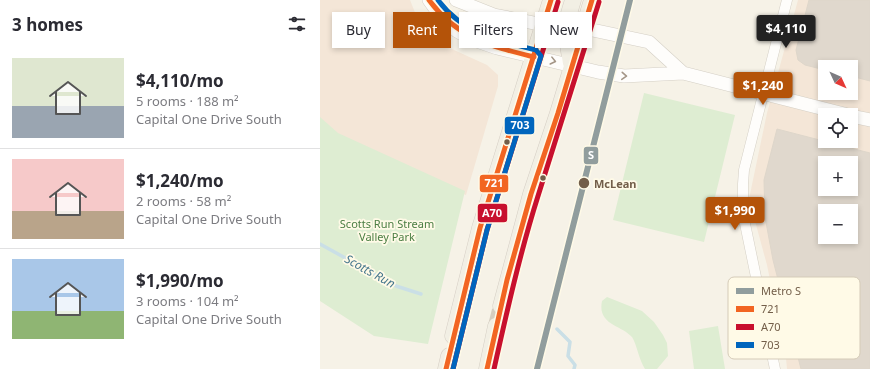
<!DOCTYPE html>
<html lang="en">
<head>
<meta charset="utf-8">
<style>
  :root { --surface:#fff; --page:#f7f7f7; --text:#2b2b33; --muted:#7c7c81; --line:#e1e1e2; --accent:#b45309 }
  body { margin:0; font-family:"Noto Sans",sans-serif; background:var(--page); color:var(--text); height:100vh; display:flex; flex-direction:column; font-size:15px; white-space:nowrap }
  * { box-sizing:border-box; margin:0 }
  p { font-size:13px; color:var(--muted) }
  .icon { flex:none; width:22px; height:22px; fill:none; stroke:currentColor; stroke-width:2; stroke-linecap:round; stroke-linejoin:round }
  .map { position:relative; flex:1; overflow:hidden }
  .details { display:flex; flex-direction:column; background:var(--surface); width:320px }
  .details>* { flex:none }
  .guide { position:absolute; left:12px; top:12px; width:380px; height:36px; display:flex; gap:8px }
  .needle { width:26px; rotate:134deg }
  .buttons { position:absolute; left:498px; top:60px; display:grid; gap:8px }
  .buttons a { display:grid; place-items:center; width:40px; height:40px; border-radius:0px; background:var(--surface); box-shadow:0 2px 6px #0003; font-size:20px }
  .price { position:absolute; translate:-50% -34px; padding:0 9px; border-radius:4px; background:var(--accent); color:#fff; font-size:13px; line-height:26px; filter:drop-shadow(0 1px 2px #0008) }
  .price::after { content:''; position:absolute; left:50%; top:24px; width:12px; height:9px; margin-left:-6px; background:inherit; clip-path:polygon(0 0,100% 0,50% 100%) }
  .price.current { background:#222; color:#fff }
  ul { padding:0; list-style:none }
  li { display:flex; align-items:center; gap:12px; height:100px; padding:0 12px }
  li+li { border-top:1px solid var(--line) }
  li span { display:grid; place-items:center; flex:none; width:112px; height:80px; border-radius:0px; color:#555 }
  li>.icon { margin-inline-start:auto }
  span .icon { width:48px; height:48px; fill:#fffc; stroke-width:1 }
  li b { font-size:17px }
  h2 { display:flex; justify-content:space-between; align-items:center; height:48px; padding:0 12px; font-size:17px }
  .chip { padding:0 14px; border-radius:0px; background:var(--surface); box-shadow:0 2px 6px #0003; font-size:14px; line-height:36px }
  .chip.current { background:var(--accent); color:#fff }
  main { display:flex; flex:1; min-height:0 }
  .map>svg:first-child { display:block }
  .commercial { fill:#f4e6d7; fill-rule:evenodd }
  .green { fill:#deedd2 }
  .lines { fill:none; stroke-linecap:round; stroke-linejoin:round }
  .stream { stroke:#cadfe6; stroke-width:3.5 }
  .building { fill:#e0d8cd; stroke:#ded6ca; fill-rule:evenodd }
  .primary-tunnel { stroke:#d5cdc0; stroke-width:16; stroke-dasharray:16 8; stroke-linecap:butt }
  .minor-casing { stroke:#d4cfc5; stroke-width:11 }
  .tertiary-casing { stroke:#d4cfc5; stroke-width:14 }
  .primary-casing { stroke:#d5cec4; stroke-width:17 }
  .minor { stroke:#fefdfb; stroke-width:10 }
  .tertiary { stroke:#fefdfb; stroke-width:13 }
  .primary { stroke:#f2efe4; stroke-width:16 }
  .bus-1-casing { stroke:#fffae7; stroke-width:8 }
  .bus-2-casing { stroke:#fffae7; stroke-width:8 }
  .bus-3-casing { stroke:#fffae7; stroke-width:8 }
  .bus-1 { stroke:#f26522; stroke-width:5 }
  .bus-2 { stroke:#c8102e; stroke-width:5 }
  .bus-3 { stroke:#0065bd; stroke-width:5 }
  .metro-1-casing { stroke:#fffae7; stroke-width:9 }
  .metro-1 { stroke:#919d9d; stroke-width:6 }
  .oneway { stroke:#a49687 }
  .bus-dot { fill:#735e49; stroke:#fffae7; stroke-width:1.5 }
  .labels { text-anchor:middle; dominant-baseline:central; stroke-width:3.5; stroke-linejoin:round; paint-order:stroke }
  .stop-label { font-size:11px; font-weight:bold; fill:#735e49; stroke:#fffae7; text-anchor:start }
  .park-label { font-size:11px; fill:#4b7e43; stroke:#fffae7 }
  .water-label { font-size:12px; font-style:italic; fill:#45768d; stroke:#fffae7 }
  .key { fill:#fffae7; stroke:#d5cbb8; stroke-width:1 }
  .key-label { font-size:11px; fill:#735e49 }
  .line-badge { stroke:#fffae7; stroke-width:1.5 }
  .badge-label { font-size:11px; text-anchor:middle; font-weight:bold; fill:#fff }
</style>
</head>
<body>
<main>
<section class="details">
<h2>3 homes<svg class="icon" aria-label="filters" viewBox="0 0 24 24"><path d="M4 7h16M4 17h16"/><circle cx="9" cy="7" r="2"/><circle cx="15" cy="17" r="2"/></svg></h2>
<ul>
<li><span style="background:linear-gradient(#dfe7d0 60%,#9aa5b1 0)"><svg class="icon" aria-label="home" viewBox="0 0 24 24"><path d="M3 11l9-7 9 7M6 9v11h12V9"/></svg></span><div><b>$4,110/mo</b><p>5 rooms · 188 m²</p><p>Capital One Drive South</p></div></li>
<li><span style="background:linear-gradient(#f6c9c9 65%,#b9a48a 0)"><svg class="icon" aria-label="home" viewBox="0 0 24 24"><path d="M3 11l9-7 9 7M6 9v11h12V9"/></svg></span><div><b>$1,240/mo</b><p>2 rooms · 58 m²</p><p>Capital One Drive South</p></div></li>
<li><span style="background:linear-gradient(#a9c7e8 65%,#8fb573 0)"><svg class="icon" aria-label="home" viewBox="0 0 24 24"><path d="M3 11l9-7 9 7M6 9v11h12V9"/></svg></span><div><b>$1,990/mo</b><p>3 rooms · 104 m²</p><p>Capital One Drive South</p></div></li>
</ul>
</section>
<div class="map">
<svg width="550" height="369" viewBox="0 0 550 369">
  <rect width="100%" height="100%" fill="#f6f2e7"/>
  <!-- commercial -->
  <path class="commercial" d="M0 0H90L98 20 123 45 167 65 178 75V86L146 195 0 131Z
    M478 0H550V369H467L466 358 447 265 429 199 447 113ZM505 67H531V93H505ZM505 115H531V141H505ZM505 163H531V189H505ZM505 211H531V237H505Z"/>
  <!-- green -->
  <path class="green" d="M324 93 415 115 384 242 293 220Z
    M0 117 18 133 145 191 108 344 54 336 0 301Z
    M287 297 322 311 334 322 343 335 347 343 348 356 337 369H325C319 360 317 345 312 337 302 325 277 325 282 301Z
    M398 326 405 369H374L369 331Z"/>
  <g class="lines">
    <!-- stream -->
    <path class="stream" d="M0 244 76 286 101 294
      M237 329 250 342 248 356 255 365 254 369"/>
  </g>
  <!-- building -->
  <path class="building" d="M489 0H550V81L531 76V67H505V70L485 65 478 60 476 50Z
    M457 129 550 153V369H481L453 260 445 217 444 180ZM505 163H531V189H505ZM505 211H531V237H505Z"/>
  <g class="lines">
    <!-- primary-tunnel -->
    <path class="primary-tunnel" d="M176 326 181 306"/>
    <!-- minor casing -->
    <g class="minor-casing">
      <path id="minor" d="M455 369 423 214V184L424 170 467 0"/>
    </g>
    <!-- tertiary casing -->
    <g class="tertiary-casing">
      <path id="tertiary" d="M109 0 122 18 137 31 151 39 177 48 278 72 304 76 363 73 528 115
        M136 0 174 15 224 25 263 28 329 42 363 73
        M531 116 550 120"/>
    </g>
    <!-- primary casing -->
    <g class="primary-casing">
      <path id="primary" d="M251 63 245 27 253 0
        M181 306 211 194 238 113 272 0
        M133 336 160 228 231 0
        M126 369 129 356
        M167 369 176 326"/>
    </g>
    <!-- minor -->
    <use href="#minor" class="minor"/>
    <!-- tertiary -->
    <use href="#tertiary" class="tertiary"/>
    <!-- primary -->
    <use href="#primary" class="primary"/>
    <!-- bus-1 casing -->
    <g class="bus-1-casing">
      <path id="bus-1" d="M109 0C137 38 170 46 214 57
        M126 369 160 228 231 0
        M167 369 187 280 211 194 238 113 272 0"/>
    </g>
    <!-- bus-2 casing -->
    <g class="bus-2-casing">
      <path id="bus-2" d="M133 369 167 230 238 2
        M174 369C187 311 200 253 218 196 238 131 259 67 279 2"/>
    </g>
    <!-- bus-3 casing -->
    <g class="bus-3-casing">
      <path id="bus-3" d="M118 0C142 33 179 41 216 50L221 56 167 230 133 369"/>
    </g>
    <!-- bus-1 -->
    <use href="#bus-1" class="bus-1"/>
    <!-- bus-2 -->
    <use href="#bus-2" class="bus-2"/>
    <!-- bus-3 -->
    <use href="#bus-3" class="bus-3"/>
    <!-- metro-1 casing -->
    <g class="metro-1-casing">
      <path id="metro-1" d="M217 369 310 0"/>
    </g>
    <!-- metro-1 -->
    <use href="#metro-1" class="metro-1"/>
  </g>
  <!-- one-way arrows -->
  <defs><path id="oneway-chevron" d="M-2-3.5L2.5 0L-2 3.5" fill="none" stroke-width="1.6" stroke-linecap="round" stroke-linejoin="round"/></defs>
  <g class="oneway">
    <use href="#oneway-chevron" transform="translate(233 61) rotate(14)"/>
    <use href="#oneway-chevron" transform="translate(304 76) rotate(4)"/>
  </g>
  <!-- markers -->
  <g class="bus-dot">
    <circle cx="187" cy="142" r="3.5"/>
    <circle cx="223" cy="178" r="3.5"/>
    <circle cx="264" cy="183" r="6"/>
  </g>
  <g class="labels">
    <!-- stop labels -->
    <g class="stop-label">
      <text x="274" y="183">McLean</text>
    </g>
    <!-- park labels -->
    <g class="park-label">
      <text x="67" y="223">Scotts Run Stream<tspan x="67" dy="13">Valley Park</tspan></text>
    </g>
    <!-- water labels -->
    <g class="water-label">
      <text transform="translate(50 271) rotate(29)">Scotts Run</text>
    </g>
  </g>
  <!-- legend -->
  <rect x="408" y="277" width="132" height="82" rx="6" class="key"/>
  <rect x="416" y="288" width="18" height="6" fill="#919d9d"/>
  <rect x="416" y="306" width="18" height="6" fill="#f26522"/>
  <rect x="416" y="324" width="18" height="6" fill="#c8102e"/>
  <rect x="416" y="342" width="18" height="6" fill="#0065bd"/>
  <g class="key-label">
    <text x="441" y="295">Metro S</text>
    <text x="441" y="313">721</text>
    <text x="441" y="331">A70</text>
    <text x="441" y="349">703</text>
  </g>
  <g class="line-badge">
    <rect x="184" y="116" width="31" height="19" rx="4" fill="#0065bd"/>
    <rect x="263" y="146" width="16" height="19" rx="4" fill="#919d9d"/>
    <rect x="159" y="174" width="30" height="19" rx="4" fill="#f26522"/>
    <rect x="157" y="203" width="31" height="20" rx="4" fill="#c8102e"/>
  </g>
  <g class="badge-label">
    <text x="200" y="129">703</text>
    <text x="271" y="159">S</text>
    <text x="174" y="187">721</text>
    <text x="172" y="217">A70</text>
  </g>
</svg>
<div class="buttons">
<a><svg class="needle" viewBox="-14 -14 28 28"><path d="M0-13l5 13h-10z" fill="#e53935"/><path d="M0 13l5-13h-10z" fill="#7c7c81"/></svg></a>
<a><svg class="icon" aria-label="locate" viewBox="0 0 24 24"><circle cx="12" cy="12" r="6"/><path d="M12 2v4M12 18v4M2 12h4M18 12h4"/></svg></a>
<a>+</a>
<a>−</a>
</div>
<b class="price current" style="left:466px;top:49px">$4,110</b>
<b class="price" style="left:443px;top:106px">$1,240</b>
<b class="price" style="left:415px;top:231px">$1,990</b>
<div class="guide">
<a class="chip">Buy</a>
<a class="chip current">Rent</a>
<a class="chip">Filters</a>
<a class="chip">New</a>
</div>
</div>
</main>
</body>
</html>
